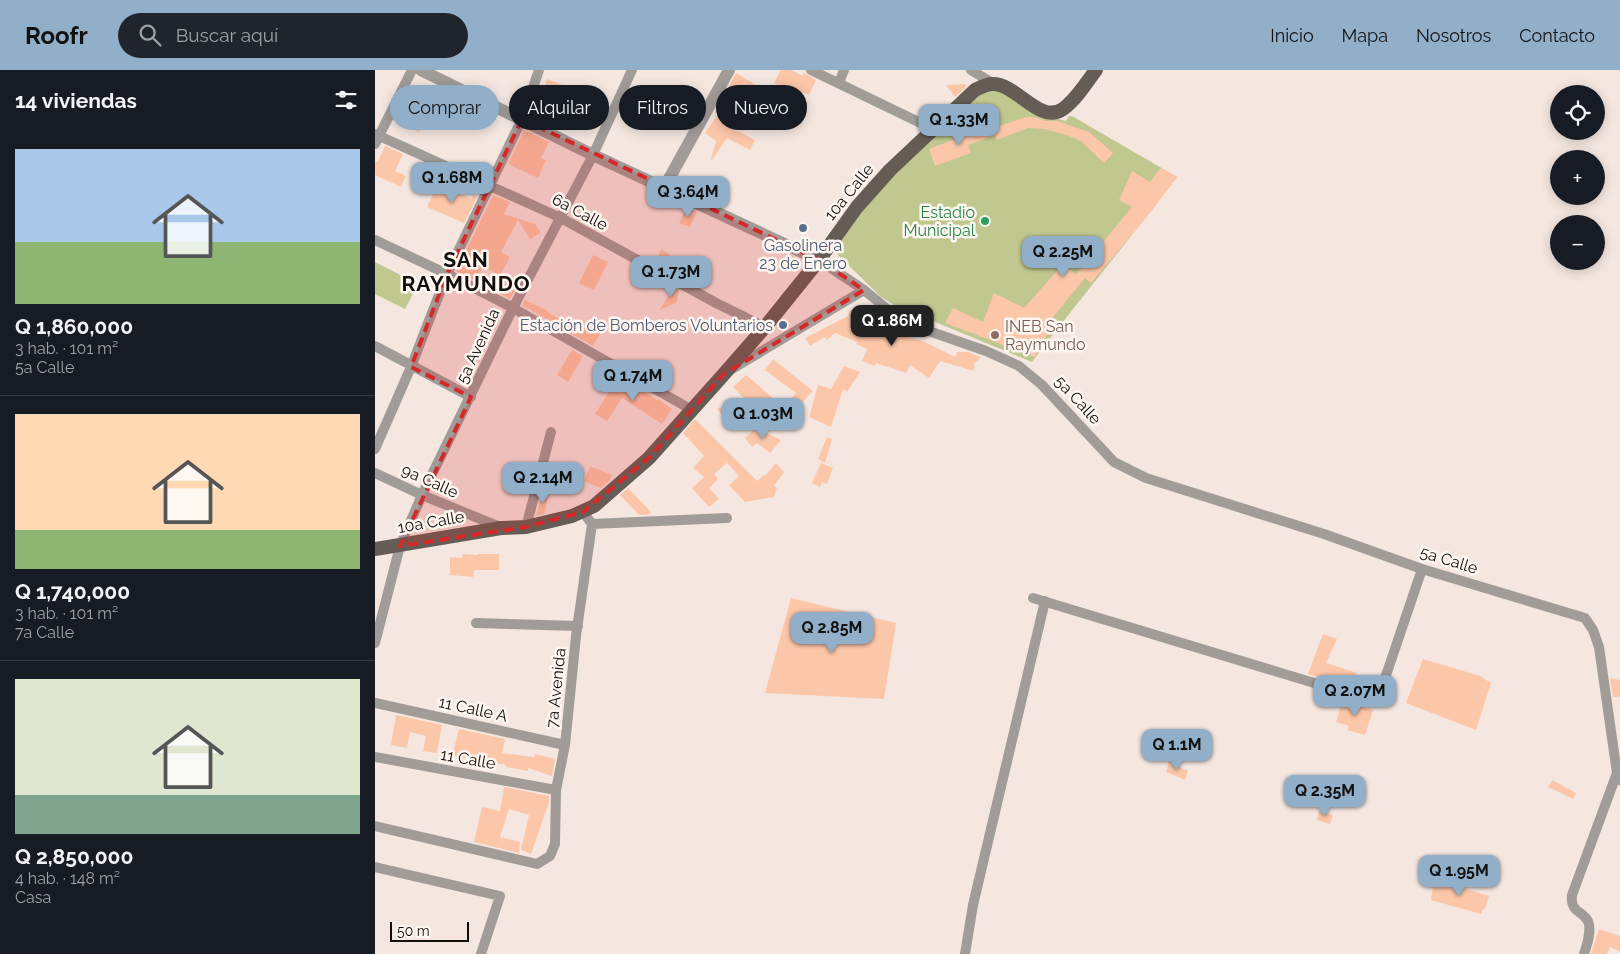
<!DOCTYPE html>
<html lang="es">
<head>
<meta charset="utf-8">
<style>
  :root { --surface:#171b24; --page:#20242c; --text:#f1f3f6; --muted:#9ea1a6; --line:#363941; --accent:#91afc9 }
  body { margin:0; font-family:Raleway,sans-serif; background:var(--page); color:var(--text); height:100vh; display:flex; flex-direction:column; font-size:19px; white-space:nowrap }
  * { box-sizing:border-box; margin:0 }
  p { font-size:16px; color:var(--muted) }
  .icon { flex:none; width:28px; height:28px; fill:none; stroke:currentColor; stroke-width:2; stroke-linecap:round; stroke-linejoin:round }
  .map { position:relative; flex:1; overflow:hidden }
  .sheet { display:flex; flex-direction:column; background:var(--surface); width:375px }
  .sheet>* { flex:none }
  .guide { position:absolute; left:15px; top:15px; width:475px; height:45px; display:flex; gap:10px }
  .fabs { position:absolute; left:1175px; top:15px; display:grid; gap:10px }
  .fabs a { display:grid; place-items:center; width:55px; height:55px; border-radius:50%; background:var(--surface); box-shadow:0 2px 12px #0003; font-size:25px }
  .scale { position:absolute; left:15px; bottom:12px; width:79px; box-sizing:border-box; padding-left:5px; border:2px solid #120e0b; border-top:0; font-size:14px; line-height:18px; white-space:nowrap; color:#120e0b; -webkit-text-stroke:4px #fef6f1; paint-order:stroke }
  .price { position:absolute; translate:-50% -42px; padding:0 11px; border-radius:10px; background:var(--accent); color:#111; font-size:16px; line-height:32px; filter:drop-shadow(0 1px 2px #0008) }
  .price::after { content:''; position:absolute; left:50%; top:30px; width:15px; height:11px; margin-left:-8px; background:inherit; clip-path:polygon(0 0,100% 0,50% 100%) }
  .price.current { background:#222; color:#fff }
  ul { padding:0; list-style:none }
  li { display:grid; align-content:center; gap:10px; height:265px; padding:0 15px }
  li+li { border-top:1px solid var(--line) }
  li span { display:grid; place-items:center; height:155px; border-radius:0px; color:#555 }
  li>.icon { margin-inline-start:auto }
  span .icon { width:90px; height:90px; fill:#fffc; stroke-width:1 }
  li b { font-size:21px }
  h2 { display:flex; justify-content:space-between; align-items:center; height:60px; padding:0 15px; font-size:21px }
  .pill { padding:0 18px; border-radius:22px; background:var(--surface); box-shadow:0 2px 12px #0003; font-size:18px; line-height:45px }
  .pill.current { background:var(--accent); color:#111 }
  header { display:flex; align-items:center; gap:30px; box-sizing:border-box; height:70px; padding:0 25px; background:var(--accent); color:#111 }
  header strong { font-size:24px }
  nav { display:flex; gap:28px; margin-inline-start:auto; font-size:18px }
  .search { width:350px; height:45px; background:var(--page); display:flex; align-items:center; gap:12px; box-sizing:border-box; padding:0 18px; border-radius:28px; color:var(--muted); font-size:19px }
  main { display:flex; flex:1; min-height:0 }
  .map>svg:first-child { display:block }
  .green { fill:#c0c78f }
  .building { fill:#fcc6a9 }
  .lines { fill:none; stroke-linecap:round; stroke-linejoin:round }
  .minor { stroke:#a19c98; stroke-width:10 }
  .tertiary { stroke:#a19c98; stroke-width:12 }
  .primary { stroke:#655c56; stroke-width:14 }
  .marked { fill:#d62828; fill-opacity:0.2; stroke:#d62828; stroke-width:4; stroke-dasharray:10 6; stroke-linejoin:round }
  .leisure-dot { fill:#2e9e5b; stroke:#fef6f1; stroke-width:2 }
  .service-dot { fill:#5c6f8a; stroke:#fef6f1; stroke-width:2 }
  .education-dot { fill:#8d6e63; stroke:#fef6f1; stroke-width:2 }
  .labels { text-anchor:middle; dominant-baseline:central; stroke-width:5; stroke-linejoin:round; paint-order:stroke }
  .street-label { font-size:16px; fill:#120e0b; stroke:#fef6f1 }
  .leisure-label { font-size:16px; fill:#27864d; stroke:#fef6f1; text-anchor:end }
  .service-label { font-size:16px; fill:#4e5e75; stroke:#fef6f1 }
  .education-label { font-size:16px; fill:#785e54; stroke:#fef6f1; text-anchor:start }
  .district-label { font-size:21px; font-weight:bold; letter-spacing:1px; fill:#120e0b; stroke:#fef6f1 }
</style>
</head>
<body>
<header>
<strong>Roofr</strong>
<div class="search"><svg class="icon" aria-label="search" viewBox="0 0 24 24"><circle cx="10" cy="10" r="6"/><path d="M15 15l6 6"/></svg>Buscar aquí</div>
<nav><a>Inicio</a><a>Mapa</a><a>Nosotros</a><a>Contacto</a></nav>
</header>
<main>
<section class="sheet">
<h2>14 viviendas<svg class="icon" aria-label="filters" viewBox="0 0 24 24"><path d="M4 7h16M4 17h16"/><circle cx="9" cy="7" r="2"/><circle cx="15" cy="17" r="2"/></svg></h2>
<ul>
<li><span style="background:linear-gradient(#a9c7e8 60%,#8fb573 0)"><svg class="icon" aria-label="home" viewBox="0 0 24 24"><path d="M3 11l9-7 9 7M6 9v11h12V9"/></svg></span><div><b>Q 1,860,000</b><p>3 hab. · 101 m²</p><p>5a Calle</p></div></li>
<li><span style="background:linear-gradient(#ffd9b3 75%,#8fb573 0)"><svg class="icon" aria-label="home" viewBox="0 0 24 24"><path d="M3 11l9-7 9 7M6 9v11h12V9"/></svg></span><div><b>Q 1,740,000</b><p>3 hab. · 101 m²</p><p>7a Calle</p></div></li>
<li><span style="background:linear-gradient(#dfe7d0 75%,#7fa58c 0)"><svg class="icon" aria-label="home" viewBox="0 0 24 24"><path d="M3 11l9-7 9 7M6 9v11h12V9"/></svg></span><div><b>Q 2,850,000</b><p>4 hab. · 148 m²</p><p>Casa</p></div></li>
</ul>
</section>
<div class="map">
<svg width="1245" height="884" viewBox="0 0 1245 884">
  <rect width="100%" height="100%" fill="#f5e7e0"/>
  <!-- green -->
  <path class="green" d="M620 18 664 44 691 51 694 46H697L802 107C754 170 704 230 657 292L553 249 538 246 506 227 462 184V177L502 121 610 20Z
    M0 192 43 214 30 239 0 224Z"/>
  <!-- building -->
  <path class="building" d="M406 0H416L428 6 429 3 441 10 434 25 415 17 413 20 399 13Z
    M361 3 390 20 381 36 392 46 383 56 368 39 357 58 380 70 375 80 352 68 337 90 336 89 341 71 330 63 343 44 340 42Z
    M172 9 208 23 205 31 230 42 224 55 200 45 197 53 160 40Z
    M589 14 592 16 580 27 571 15Z
    M29 31 53 42 44 62 20 51Z
    M92 32 104 38 95 57 82 50Z
    M408 34 419 41 412 51 402 43Z
    M651 47H660L670 51H682L714 62 738 83 729 93 706 71 694 66 670 59 653 58 622 70 618 58Z
    M617 55 620 65 593 75 596 83 560 96 554 79Z
    M149 60 174 72 166 88 171 90 163 108 133 94Z
    M10 76 28 84 20 101 31 106 26 117 0 105V91L3 92Z
    M786 98 802 107 775 143 716 213 710 208 675 251 681 254 663 276 665 277 660 287 570 253 578 238 608 252 619 223 649 238 688 194 701 205 757 137 744 130 757 101 775 112Z
    M69 117 97 129 98 125 102 127 89 153 52 137 59 122 65 125Z
    M118 125 135 132 129 144 160 154 166 163 155 169 143 150 126 182 135 187 125 205 108 196 101 211 81 201Z
    M312 138 322 142 315 157 304 153Z
    M286 179 302 190 297 198 282 191Z
    M218 185 233 192 219 220 204 213Z
    M128 207 143 215 135 229 121 221Z
    M298 217 304 220 302 232 285 240Z
    M150 230 173 241 172 242 207 261 211 255 215 258 219 253 228 258 218 276 147 235Z
    M475 240 481 241 502 250 498 261 518 269 520 263 550 272 580 287 582 282H593L606 287 598 295 600 296 598 301 565 291 554 308 535 295 531 303 501 293 500 296 487 291 492 279 481 274 482 272 460 263 452 270 450 267 435 276 430 268 473 246Z
    M197 280 208 286 193 312 182 305Z
    M398 289 438 321 413 347 405 341 421 323 390 300Z
    M469 296 485 302 472 322 468 319 456 357 434 347 443 315 456 319Z
    M371 305 405 334 392 349 379 336 357 355 342 339 369 328 358 317Z
    M244 306 282 330 283 329 297 339 287 354 247 328 232 351 220 344Z
    M320 349 382 411 389 405 390 406 401 393 409 402 399 416 402 418 399 427 370 432 354 415 364 406 352 393 339 404 343 409 334 418 344 429 334 437 317 418 329 407 318 398 329 386 308 363Z
    M381 358 406 370 395 383 382 373 377 377 370 368Z
    M452 367 457 369 450 393 443 389Z
    M446 393 458 398 452 414 447 412 445 417 437 413Z
    M215 396 237 405 235 410 226 418 209 411Z
    M253 418 276 442 273 445H264L245 425Z
    M167 422 174 424 169 444 161 446Z
    M88 484 103 485V484H124V500H99L98 507 75 505V487L87 488Z
    M416 528 521 553 509 629 390 623Z
    M948 564 962 569 951 593 982 603 978 617 933 604Z
    M1048 589 1105 606 1116 613 1101 660 1031 633Z
    M1235 608 1245 610V627H1238Z
    M967 631 998 640 990 665 972 660 974 656 961 652Z
    M21 645 67 655 62 683 48 681 51 666 35 662 32 678 16 675Z
    M84 659 130 669 127 683 159 687 160 684 180 689 177 706 153 698V701L131 697V695L77 686Z
    M794 692 813 701 810 710 791 702Z
    M1177 710 1201 723 1198 729 1173 717Z
    M129 717 174 726V732L156 784 146 780 154 745 134 739 125 767 145 772 144 783 99 772 107 737 125 741Z
    M944 741 958 745 955 754 942 750Z
    M1059 809 1114 826 1110 839H1108L1106 844 1056 830Z
    M1224 859 1245 866V881L1235 877 1232 884H1216Z"/>
  <g class="lines">
    <!-- minor -->
    <path class="minor" d="M436 0 558 59
      M596 0 619 14
      M464 13 469 0
      M0 64 186 148 341 233 390 257
      M0 74 37 0
      M0 170 72 204 138 238 317 340
      M444 190 489 220 528 252 611 281 644 296 667 315 739 392 771 408 949 464 1047 499 1210 548 1218 560 1224 577 1242 703 1245 710
      M0 276 96 327
      M357 299 489 220
      M0 379 36 297 72 204 147 49 164 0
      M0 403 47 425 125 457
      M217 454 352 448
      M151 457 176 362
      M658 528 1002 632 1047 499
      M101 553 203 556
      M0 573 25 476 47 425 138 238 218 85 257 0
      M0 633 190 675
      M0 687 181 720
      M0 756 162 794 175 786 180 774 181 720 190 675 201 566 217 454 208 442
      M0 797 125 826 106 884
      M590 884 598 835 670 531
      M1209 884C1212 875 1217 861 1213 851 1207 840 1195 843 1197 825L1242 703"/>
    <!-- tertiary -->
    <path class="tertiary" d="M46 0 218 85 444 190
      M289 118 354 0"/>
    <!-- primary -->
    <path class="primary" d="M0 479 126 458 151 457 197 446 219 436 274 388 349 304 390 257 444 190 482 137 515 100 600 20C606 17 611 14 618 14 642 14 665 55 688 39 701 30 711 13 721 0"/>
  </g>
  <!-- marked area -->
  <path class="marked" d="M147 49 444 190 489 220 349 304 274 388 208 442 151 457 25 476 96 327 36 297 72 204Z"/>
  <!-- markers -->
  <circle class="leisure-dot" cx="610" cy="151" r="5"/>
  <g class="service-dot">
    <circle cx="428" cy="158" r="5"/>
    <circle cx="408" cy="255" r="5"/>
  </g>
  <circle class="education-dot" cx="620" cy="265" r="5"/>
  <g class="labels">
    <!-- street labels -->
    <g class="street-label">
      <text transform="translate(474 122) rotate(-51)">10a Calle</text>
      <text transform="translate(205 142) rotate(28)">6a Calle</text>
      <text transform="translate(103 276) rotate(-65)">5a Avenida</text>
      <text transform="translate(703 330) rotate(47)">5a Calle</text>
      <text transform="translate(55 411) rotate(24)">9a Calle</text>
      <text transform="translate(56 452) rotate(-10)">10a Calle</text>
      <text transform="translate(1074 490) rotate(17)">5a Calle</text>
      <text transform="translate(181 618) rotate(-84)">7a Avenida</text>
      <text transform="translate(98 639) rotate(12)">11 Calle A</text>
      <text transform="translate(93 689) rotate(10)">11 Calle</text>
    </g>
    <!-- leisure labels -->
    <g class="leisure-label">
      <text x="600" y="142">Estadio<tspan x="600" dy="18">Municipal</tspan></text>
    </g>
    <!-- service labels -->
    <g class="service-label">
      <text x="428" y="175">Gasolinera<tspan x="428" dy="18">23 de Enero</tspan></text>
      <text x="398" y="255" text-anchor="end">Estación de Bomberos Voluntarios</text>
    </g>
    <!-- education labels -->
    <g class="education-label">
      <text x="630" y="256">INEB San<tspan x="630" dy="18">Raymundo</tspan></text>
    </g>
    <!-- district labels -->
    <g class="district-label">
      <text x="91" y="189">SAN<tspan x="91" dy="24">RAYMUNDO</tspan></text>
    </g>
  </g>
</svg>
<div class="fabs">
<a><svg class="icon" aria-label="locate" viewBox="0 0 24 24"><circle cx="12" cy="12" r="6"/><path d="M12 2v4M12 18v4M2 12h4M18 12h4"/></svg></a>
<a>+</a>
<a>−</a>
</div>
<div class="scale">50 m</div>
<b class="price" style="left:584px;top:76px">Q 1.33M</b>
<b class="price" style="left:77px;top:134px">Q 1.68M</b>
<b class="price" style="left:313px;top:148px">Q 3.64M</b>
<b class="price" style="left:688px;top:208px">Q 2.25M</b>
<b class="price" style="left:296px;top:228px">Q 1.73M</b>
<b class="price current" style="left:517px;top:277px">Q 1.86M</b>
<b class="price" style="left:258px;top:332px">Q 1.74M</b>
<b class="price" style="left:388px;top:370px">Q 1.03M</b>
<b class="price" style="left:168px;top:434px">Q 2.14M</b>
<b class="price" style="left:457px;top:584px">Q 2.85M</b>
<b class="price" style="left:980px;top:647px">Q 2.07M</b>
<b class="price" style="left:802px;top:701px">Q 1.1M</b>
<b class="price" style="left:950px;top:747px">Q 2.35M</b>
<b class="price" style="left:1084px;top:827px">Q 1.95M</b>
<div class="guide">
<a class="pill current">Comprar</a>
<a class="pill">Alquilar</a>
<a class="pill">Filtros</a>
<a class="pill">Nuevo</a>
</div>
</div>
</main>
</body>
</html>
